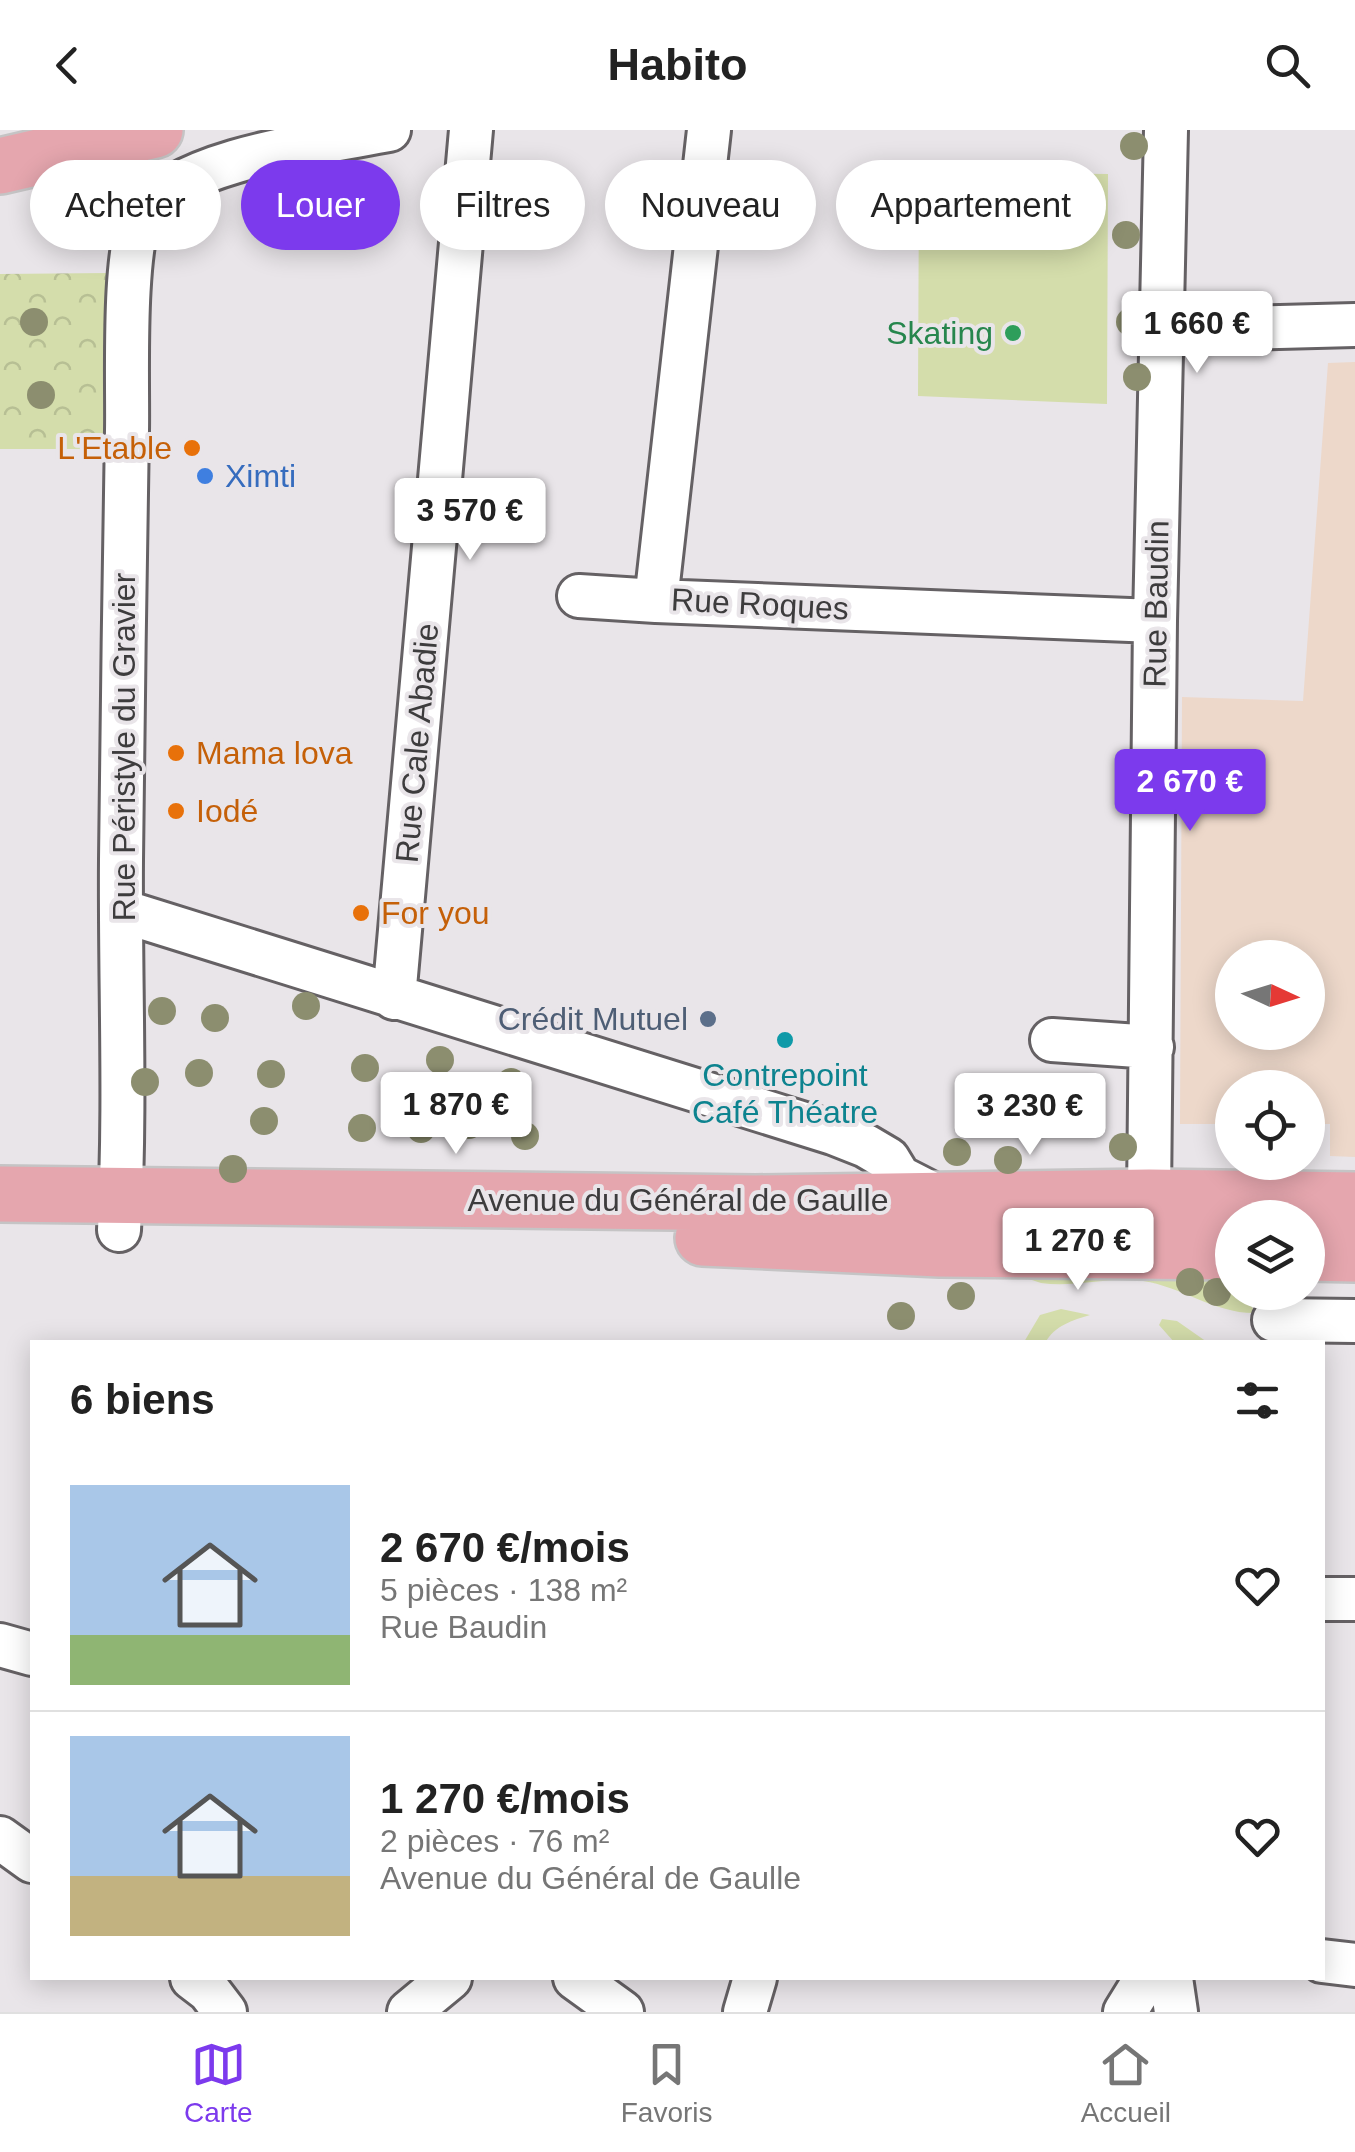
<!DOCTYPE html>
<html lang="fr">
<head>
<meta charset="utf-8">
<style>
  :root { --surface:#fff; --page:#f6f6f6; --text:#222; --muted:#767676; --line:#e0e0e0; --accent:#7c3aed }
  body { margin:0; font-family:Helvetica,sans-serif; background:var(--page); color:var(--text); height:100vh; display:flex; flex-direction:column; font-size:38px; white-space:nowrap }
  * { box-sizing:border-box; margin:0 }
  p { font-size:32px; color:var(--muted) }
  .icon { flex:none; width:55px; height:55px; fill:none; stroke:currentColor; stroke-width:2; stroke-linecap:round; stroke-linejoin:round }
  .map { position:relative; flex:1; overflow:hidden }
  .details { position:absolute; left:30px; top:1210px; width:1295px; height:640px; display:flex; flex-direction:column; background:var(--surface); border-radius:0px; box-shadow:0 5px 25px #0003 }
  .details>* { flex:none }
  .guide { position:absolute; left:30px; top:30px; width:1295px; height:90px; display:flex; gap:20px }
  .needle { width:65px; rotate:94deg }
  .tools { position:absolute; left:1215px; top:810px; display:grid; gap:20px }
  .tools a { display:grid; place-items:center; width:110px; height:110px; border-radius:50%; background:var(--surface); box-shadow:0 5px 25px #0003; font-size:50px }
  .price { position:absolute; translate:-50% -85px; padding:0 22px; border-radius:10px; background:#fff; color:#222; font-size:32px; line-height:65px; filter:drop-shadow(0 2px 5px #0008) }
  .price::after { content:''; position:absolute; left:50%; top:60px; width:30px; height:22px; margin-left:-15px; background:inherit; clip-path:polygon(0 0,100% 0,50% 100%) }
  .price.current { background:var(--accent); color:#fff }
  ul { padding:0; list-style:none }
  li { display:flex; align-items:center; gap:30px; height:250px; padding:0 40px }
  li+li { border-top:2px solid var(--line) }
  li span { display:grid; place-items:center; flex:none; width:280px; height:200px; border-radius:0px; color:#555 }
  li>.icon { margin-inline-start:auto }
  span .icon { width:120px; height:120px; fill:#fffc; stroke-width:1 }
  li b { font-size:42px }
  h2 { display:flex; justify-content:space-between; align-items:center; height:120px; padding:0 40px; font-size:42px }
  .chip { padding:0 35px; border-radius:45px; background:var(--surface); box-shadow:0 5px 25px #0003; font-size:35px; line-height:90px }
  .chip.current { background:var(--accent); color:#fff }
  header { display:flex; justify-content:space-between; align-items:center; height:130px; padding:0 40px; background:var(--surface); font-size:45px; font-weight:600 }
  .tabs { display:flex; justify-content:space-around; align-items:center; height:140px; border-top:2px solid var(--line); background:var(--surface); font-size:28px; color:var(--muted) }
  .tabs a { display:grid; justify-items:center; gap:5px }
  .tabs .current { color:var(--accent) }
  .map>svg:first-child { display:block }
  .education { fill:#edd8ca; fill-rule:evenodd }
  .grass { fill:#d4ddab }
  .park { fill:url(#park-crowns) }
  .lines { fill:none; stroke-linecap:round; stroke-linejoin:round }
  .minor-casing { stroke:#656164; stroke-width:48 }
  .major-casing { stroke:#c5c4c5; stroke-width:60 }
  .minor { stroke:#fff; stroke-width:42 }
  .major { stroke:#e5a6ae; stroke-width:55 }
  .tree { fill:#8c8e6f }
  .leisure-dot { fill:#2e9e5b; stroke:#e9e5e9; stroke-width:4 }
  .food-dot { fill:#e8710a; stroke:#e9e5e9; stroke-width:4 }
  .shop-dot { fill:#3f7fe0; stroke:#e9e5e9; stroke-width:4 }
  .service-dot { fill:#5c6f8a; stroke:#e9e5e9; stroke-width:4 }
  .culture-dot { fill:#0f9aa8; stroke:#e9e5e9; stroke-width:4 }
  .labels { text-anchor:middle; dominant-baseline:central; stroke-width:8; stroke-linejoin:round; paint-order:stroke }
  .leisure-label { font-size:32px; fill:#27864d; stroke:#e9e5e9; text-anchor:end }
  .food-label { font-size:32px; fill:#c56008; stroke:#e9e5e9; text-anchor:start }
  .shop-label { font-size:32px; fill:#366cbe; stroke:#e9e5e9; text-anchor:start }
  .street-label { font-size:32px; fill:#3d3c3d; stroke:#e9e5e9 }
  .service-label { font-size:32px; fill:#4e5e75; stroke:#e9e5e9; text-anchor:end }
  .culture-label { font-size:32px; fill:#0d838f; stroke:#e9e5e9 }
</style>
</head>
<body>
<header><svg class="icon" aria-label="back" viewBox="0 0 24 24"><path d="M15 5l-7 7 7 7"/></svg>Habito<svg class="icon" aria-label="search" viewBox="0 0 24 24"><circle cx="10" cy="10" r="6"/><path d="M15 15l6 6"/></svg></header>
<div class="map">
<svg width="1355" height="1882" viewBox="0 0 1355 1882">
  <defs>
    <pattern id="park-crowns" width="20" height="18" patternUnits="userSpaceOnUse" patternTransform="scale(2.5)"><rect width="20" height="18" fill="#d4ddab"/><path d="M2 6a3 3 0 1 1 6 0M12 15a3 3 0 1 1 6 0" fill="none" stroke="#b7bf94"/></pattern>
  </defs>
  <rect width="100%" height="100%" fill="#e9e5e9"/>
  <!-- education -->
  <path class="education" d="M1355 232V1027L1330 1026V994H1308V958H1232V994H1180L1182 567 1303 571 1328 233ZM1232 828H1308V902H1232Z"/>
  <!-- grass -->
  <path class="grass" d="M919 42 1108 44 1107 274 918 266Z
    M1024 1139 1227 1147 1232 1153V1162L1242 1163 1256 1183C1215 1184 1183 1157 1143 1151 1109 1146 1075 1158 1041 1153L1026 1148Z
    M1061 1179 1090 1185C1073 1190 1054 1196 1046 1212H1024L1040 1185Z
    M1162 1189 1177 1191 1207 1212H1174L1159 1195Z"/>
  <!-- park -->
  <path class="park" d="M108 143 109 319H0V144Z"/>
  <g class="lines">
    <!-- minor casing -->
    <g class="minor-casing">
      <path id="minor" d="M709 0 656 471 1155 491
        M1162 200 1355 195
        M579 466 656 471
        M122 781 833 1003 866 1016 888 1029 899 1047 946 1071
        M394 868 471 0
        M1052 910 1152 917
        M1135 1091 1149 1067 1155 491 1166 0
        M119 1100C126 977 120 853 121 730 123 587 124 443 127 300 128 255 122 115 143 83 179 29 327 12 389 0
        M1274 1190 1355 1191
        M1322 1469H1355
        M0 1515 32 1524
        M0 1708 32 1731
        M1322 1831 1355 1835
        M192 1848 209 1861 225 1882
        M575 1848 622 1882
        M1171 1848 1176 1882
        M409 1882 450 1848
        M745 1882 755 1848
        M1125 1882 1146 1848"/>
    </g>
    <!-- major casing -->
    <g class="major-casing">
      <path id="major" d="M0 36 155 0
        M0 1064 756 1073 1149 1067 1355 1070
        M703 1108 940 1119 1232 1122
        M1308 1123 1355 1124"/>
    </g>
    <!-- minor -->
    <use href="#minor" class="minor"/>
    <!-- major -->
    <use href="#major" class="major"/>
  </g>
  <!-- trees -->
  <g class="tree">
    <circle cx="1134" cy="16" r="14"/>
    <circle cx="1126" cy="105" r="14"/>
    <circle cx="34" cy="192" r="14"/>
    <circle cx="1130" cy="192" r="14"/>
    <circle cx="1137" cy="247" r="14"/>
    <circle cx="41" cy="265" r="14"/>
    <circle cx="306" cy="876" r="14"/>
    <circle cx="162" cy="881" r="14"/>
    <circle cx="215" cy="888" r="14"/>
    <circle cx="440" cy="930" r="14"/>
    <circle cx="365" cy="938" r="14"/>
    <circle cx="199" cy="943" r="14"/>
    <circle cx="271" cy="944" r="14"/>
    <circle cx="145" cy="952" r="14"/>
    <circle cx="511" cy="952" r="14"/>
    <circle cx="264" cy="991" r="14"/>
    <circle cx="469" cy="995" r="14"/>
    <circle cx="362" cy="998" r="14"/>
    <circle cx="421" cy="999" r="14"/>
    <circle cx="525" cy="1006" r="14"/>
    <circle cx="1123" cy="1017" r="14"/>
    <circle cx="957" cy="1022" r="14"/>
    <circle cx="1008" cy="1030" r="14"/>
    <circle cx="233" cy="1039" r="14"/>
    <circle cx="1190" cy="1152" r="14"/>
    <circle cx="1217" cy="1162" r="14"/>
    <circle cx="961" cy="1166" r="14"/>
    <circle cx="901" cy="1186" r="14"/>
  </g>
  <!-- markers -->
  <circle class="leisure-dot" cx="1013" cy="203" r="10"/>
  <g class="food-dot">
    <circle cx="192" cy="318" r="10"/>
    <circle cx="176" cy="623" r="10"/>
    <circle cx="176" cy="681" r="10"/>
    <circle cx="361" cy="783" r="10"/>
  </g>
  <circle class="shop-dot" cx="205" cy="346" r="10"/>
  <circle class="service-dot" cx="708" cy="889" r="10"/>
  <circle class="culture-dot" cx="785" cy="910" r="10"/>
  <g class="labels">
    <!-- leisure labels -->
    <g class="leisure-label">
      <text x="993" y="203">Skating</text>
    </g>
    <!-- food labels -->
    <g class="food-label">
      <text x="172" y="318" text-anchor="end">L'Etable</text>
      <text x="196" y="623">Mama lova</text>
      <text x="196" y="681">Iodé</text>
      <text x="381" y="783">For you</text>
    </g>
    <!-- shop labels -->
    <g class="shop-label">
      <text x="225" y="346">Ximti</text>
    </g>
    <!-- street labels -->
    <g class="street-label">
      <text transform="translate(760 474) rotate(3)">Rue Roques</text>
      <text transform="translate(1156 474) rotate(-89)">Rue Baudin</text>
      <text transform="translate(417 613) rotate(-85)">Rue Cale Abadie</text>
      <text transform="translate(124 617) rotate(-90)">Rue Péristyle du Gravier</text>
      <text x="678" y="1070">Avenue du Général de Gaulle</text>
    </g>
    <!-- service labels -->
    <g class="service-label">
      <text x="688" y="889">Crédit Mutuel</text>
    </g>
    <!-- culture labels -->
    <g class="culture-label">
      <text x="785" y="945">Contrepoint<tspan x="785" dy="37">Café Théatre</tspan></text>
    </g>
  </g>
</svg>
<div class="tools">
<a><svg class="needle" viewBox="-14 -14 28 28"><path d="M0-13l5 13h-10z" fill="#e53935"/><path d="M0 13l5-13h-10z" fill="#767676"/></svg></a>
<a><svg class="icon" aria-label="locate" viewBox="0 0 24 24"><circle cx="12" cy="12" r="6"/><path d="M12 2v4M12 18v4M2 12h4M18 12h4"/></svg></a>
<a><svg class="icon" aria-label="layers" viewBox="0 0 24 24"><path d="M12 4l9 5-9 5-9-5zM3 14l9 5 9-5"/></svg></a>
</div>
<b class="price" style="left:1197px;top:246px">1 660 €</b>
<b class="price" style="left:470px;top:433px">3 570 €</b>
<b class="price current" style="left:1190px;top:704px">2 670 €</b>
<b class="price" style="left:456px;top:1027px">1 870 €</b>
<b class="price" style="left:1030px;top:1028px">3 230 €</b>
<b class="price" style="left:1078px;top:1163px">1 270 €</b>
<div class="guide">
<a class="chip">Acheter</a>
<a class="chip current">Louer</a>
<a class="chip">Filtres</a>
<a class="chip">Nouveau</a>
<a class="chip">Appartement</a>
</div>
<section class="details">
<h2>6 biens<svg class="icon" aria-label="filters" viewBox="0 0 24 24"><path d="M4 7h16M4 17h16"/><circle cx="9" cy="7" r="2"/><circle cx="15" cy="17" r="2"/></svg></h2>
<ul>
<li><span style="background:linear-gradient(#a9c7e8 75%,#8fb573 0)"><svg class="icon" aria-label="home" viewBox="0 0 24 24"><path d="M3 11l9-7 9 7M6 9v11h12V9"/></svg></span><div><b>2 670 €/mois</b><p>5 pièces · 138 m²</p><p>Rue Baudin</p></div><svg class="icon" aria-label="heart" viewBox="0 0 24 24"><path d="M12 20l-8-8c-3-5 5-10 8-4 3-6 11-1 8 4z"/></svg></li>
<li><span style="background:linear-gradient(#a9c7e8 70%,#c2b280 0)"><svg class="icon" aria-label="home" viewBox="0 0 24 24"><path d="M3 11l9-7 9 7M6 9v11h12V9"/></svg></span><div><b>1 270 €/mois</b><p>2 pièces · 76 m²</p><p>Avenue du Général de Gaulle</p></div><svg class="icon" aria-label="heart" viewBox="0 0 24 24"><path d="M12 20l-8-8c-3-5 5-10 8-4 3-6 11-1 8 4z"/></svg></li>
</ul>
</section>
</div>
<nav class="tabs">
<a class="current"><svg class="icon" aria-label="map" viewBox="0 0 24 24"><path d="M3 6l6-2 6 2 6-2v14l-6 2-6-2-6 2zM9 4v14M15 6v14"/></svg>Carte</a>
<a><svg class="icon" aria-label="saved" viewBox="0 0 24 24"><path d="M7 4h10v16l-5-4-5 4z"/></svg>Favoris</a>
<a><svg class="icon" aria-label="home" viewBox="0 0 24 24"><path d="M3 11l9-7 9 7M6 9v11h12V9"/></svg>Accueil</a>
</nav>
</body>
</html>
